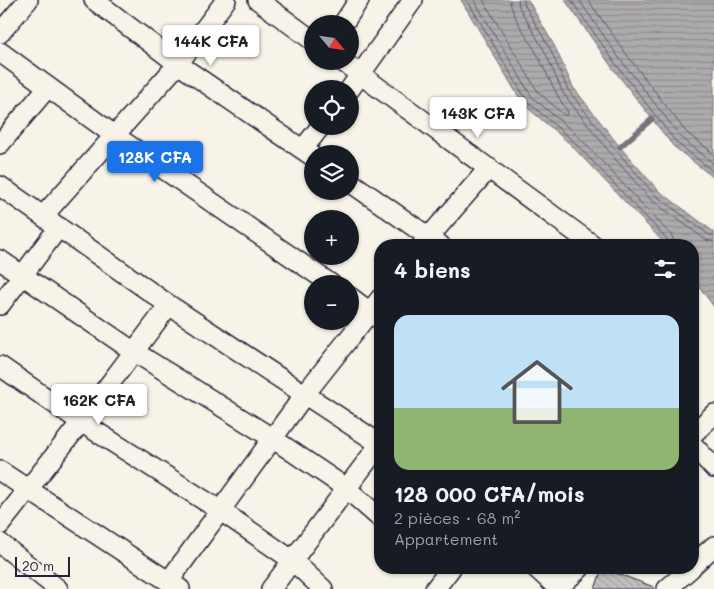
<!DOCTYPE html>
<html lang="fr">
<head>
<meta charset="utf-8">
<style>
  :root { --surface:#171b24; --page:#242831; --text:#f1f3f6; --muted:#9ea1a6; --line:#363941; --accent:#1a73e8 }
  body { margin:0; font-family:Mali,sans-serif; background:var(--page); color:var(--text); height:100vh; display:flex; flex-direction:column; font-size:19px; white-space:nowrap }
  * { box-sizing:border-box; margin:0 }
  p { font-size:16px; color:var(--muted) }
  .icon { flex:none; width:28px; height:28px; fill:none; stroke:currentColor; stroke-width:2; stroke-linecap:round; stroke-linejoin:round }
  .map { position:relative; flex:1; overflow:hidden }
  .sheet { position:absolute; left:374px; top:239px; width:325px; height:335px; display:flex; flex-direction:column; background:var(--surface); border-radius:20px; box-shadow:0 1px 4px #0004 }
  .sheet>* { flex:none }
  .needle { width:32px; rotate:119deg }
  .tools { position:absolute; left:304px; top:15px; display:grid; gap:10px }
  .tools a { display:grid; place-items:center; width:55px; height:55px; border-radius:50%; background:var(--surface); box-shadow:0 1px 4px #0004; font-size:25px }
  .scale { position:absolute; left:15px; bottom:12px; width:55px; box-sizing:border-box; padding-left:5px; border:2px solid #22223b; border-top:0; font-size:14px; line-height:18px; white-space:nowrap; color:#22223b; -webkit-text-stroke:4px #f7f3e8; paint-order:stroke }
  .price { position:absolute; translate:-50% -42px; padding:0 11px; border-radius:5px; background:#fff; color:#222; font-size:16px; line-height:32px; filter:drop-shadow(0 1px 2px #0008) }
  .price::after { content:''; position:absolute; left:50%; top:30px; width:15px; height:11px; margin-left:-8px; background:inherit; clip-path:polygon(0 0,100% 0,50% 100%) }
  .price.on { background:var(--accent); color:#fff }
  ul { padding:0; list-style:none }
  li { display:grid; align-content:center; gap:10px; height:265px; padding:0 20px }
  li+li { border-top:1px solid var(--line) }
  li span { display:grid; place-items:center; height:155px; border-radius:15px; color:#555 }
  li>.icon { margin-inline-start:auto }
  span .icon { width:90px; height:90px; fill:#fffc; stroke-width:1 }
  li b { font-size:21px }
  h2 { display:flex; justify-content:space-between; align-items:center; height:60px; padding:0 20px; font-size:21px }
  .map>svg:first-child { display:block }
  .water { fill:url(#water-rules); stroke:#76747f }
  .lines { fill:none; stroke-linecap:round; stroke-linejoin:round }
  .shore { stroke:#5a5969; stroke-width:1 }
  .stream { stroke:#76747f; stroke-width:5.5 }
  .building { fill:url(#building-back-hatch); stroke:#22223b }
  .street-casing { stroke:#22223b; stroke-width:22 }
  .street { stroke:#f7f3e8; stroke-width:19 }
</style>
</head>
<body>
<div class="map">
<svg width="714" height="589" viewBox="0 0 714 589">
  <defs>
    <pattern id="water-rules" width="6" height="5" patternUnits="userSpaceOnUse" patternTransform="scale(1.25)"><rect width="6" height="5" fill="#aeabad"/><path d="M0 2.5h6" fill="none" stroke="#8d8b8e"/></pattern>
    <pattern id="building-back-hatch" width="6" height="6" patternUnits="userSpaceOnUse" patternTransform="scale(1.25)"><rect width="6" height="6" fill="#c2bfbd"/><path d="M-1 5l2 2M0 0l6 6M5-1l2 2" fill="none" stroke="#a6a4a3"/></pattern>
  </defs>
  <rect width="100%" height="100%" fill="#f7f3e8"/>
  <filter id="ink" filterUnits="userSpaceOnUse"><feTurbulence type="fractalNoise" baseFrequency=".02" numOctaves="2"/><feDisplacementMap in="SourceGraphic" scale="10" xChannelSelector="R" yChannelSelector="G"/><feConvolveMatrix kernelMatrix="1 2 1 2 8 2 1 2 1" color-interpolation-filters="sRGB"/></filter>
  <g filter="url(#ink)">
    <!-- water -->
    <path class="water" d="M461 0H528L555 47 573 87 620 147 658 190 714 232V307L693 278 692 245H666L569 143 523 104Z
      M565 0H714V178L673 146 611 66Z"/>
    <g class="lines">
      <!-- shore -->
      <path class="shore" d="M467 0 527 101 572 140 667 239 669 245
        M474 0 532 97 577 135 672 236 675 245
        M483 0 538 92 564 115H567L568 112C554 92 549 77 538 56 530 40 511 17 510 0
        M518 0 519 7 545 52 563 93 611 154 650 199 706 240 714 242
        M524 0V4L550 49 568 90 616 150 654 194 709 235H714
        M571 0 615 63 676 142 714 172
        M579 0 620 59 681 137 714 164
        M588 0 627 55 686 132 714 154"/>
      <!-- stream -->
      <path class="stream" d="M620 147 652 119"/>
    </g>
    <!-- building -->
    <path class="building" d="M602 568 654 587V589H595Z"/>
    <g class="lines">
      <!-- street casing -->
      <g class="street-casing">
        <path id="street" d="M94 0 178 64 312 156
          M258 0 312 40
          M343 24 359 0
          M0 33 28 0
          M0 52 114 135 331 284
          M342 61 593 245
          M350 89 413 0
          M0 144 48 87
          M303 149 321 126
          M350 182 440 245
          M0 186 169 305 380 444
          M43 216 178 64 226 0
          M422 245 489 168
          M0 260 133 351 272 438 346 488 380 518
          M350 297 379 319
          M0 305 59 227
          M0 366 81 422 221 511 292 560 323 589
          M692 435 714 414
          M692 444 714 468
          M0 471 180 589
          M0 525 81 422 169 305
          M0 543 58 589
          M692 566 714 546
          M536 568 559 589
          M169 581 305 394 380 299
          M558 588 580 568
          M271 589 380 444
          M435 589 451 568
          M667 589 691 568"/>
      </g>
      <!-- street -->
      <use href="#street" class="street"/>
    </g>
  </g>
</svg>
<div class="tools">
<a><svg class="needle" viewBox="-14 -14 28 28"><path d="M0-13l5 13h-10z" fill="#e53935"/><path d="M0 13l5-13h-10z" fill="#9ea1a6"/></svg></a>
<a><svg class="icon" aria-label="locate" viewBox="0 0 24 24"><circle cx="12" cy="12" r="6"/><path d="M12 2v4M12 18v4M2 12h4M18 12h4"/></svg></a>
<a><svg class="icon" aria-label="layers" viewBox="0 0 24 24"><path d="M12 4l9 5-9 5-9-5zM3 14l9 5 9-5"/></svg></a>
<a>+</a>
<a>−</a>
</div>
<div class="scale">20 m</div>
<b class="price" style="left:211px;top:67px">144K CFA</b>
<b class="price" style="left:478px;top:139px">143K CFA</b>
<b class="price on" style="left:155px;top:183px">128K CFA</b>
<b class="price" style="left:99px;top:426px">162K CFA</b>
<section class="sheet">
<h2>4 biens<svg class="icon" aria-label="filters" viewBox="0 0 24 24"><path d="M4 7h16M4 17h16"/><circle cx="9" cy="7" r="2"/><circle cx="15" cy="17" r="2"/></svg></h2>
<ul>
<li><span style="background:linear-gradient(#bfe0f5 60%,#8fb573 0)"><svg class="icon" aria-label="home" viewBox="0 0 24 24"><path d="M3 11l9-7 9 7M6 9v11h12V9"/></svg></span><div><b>128 000 CFA/mois</b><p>2 pièces · 68 m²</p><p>Appartement</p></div></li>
</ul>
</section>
</div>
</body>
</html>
